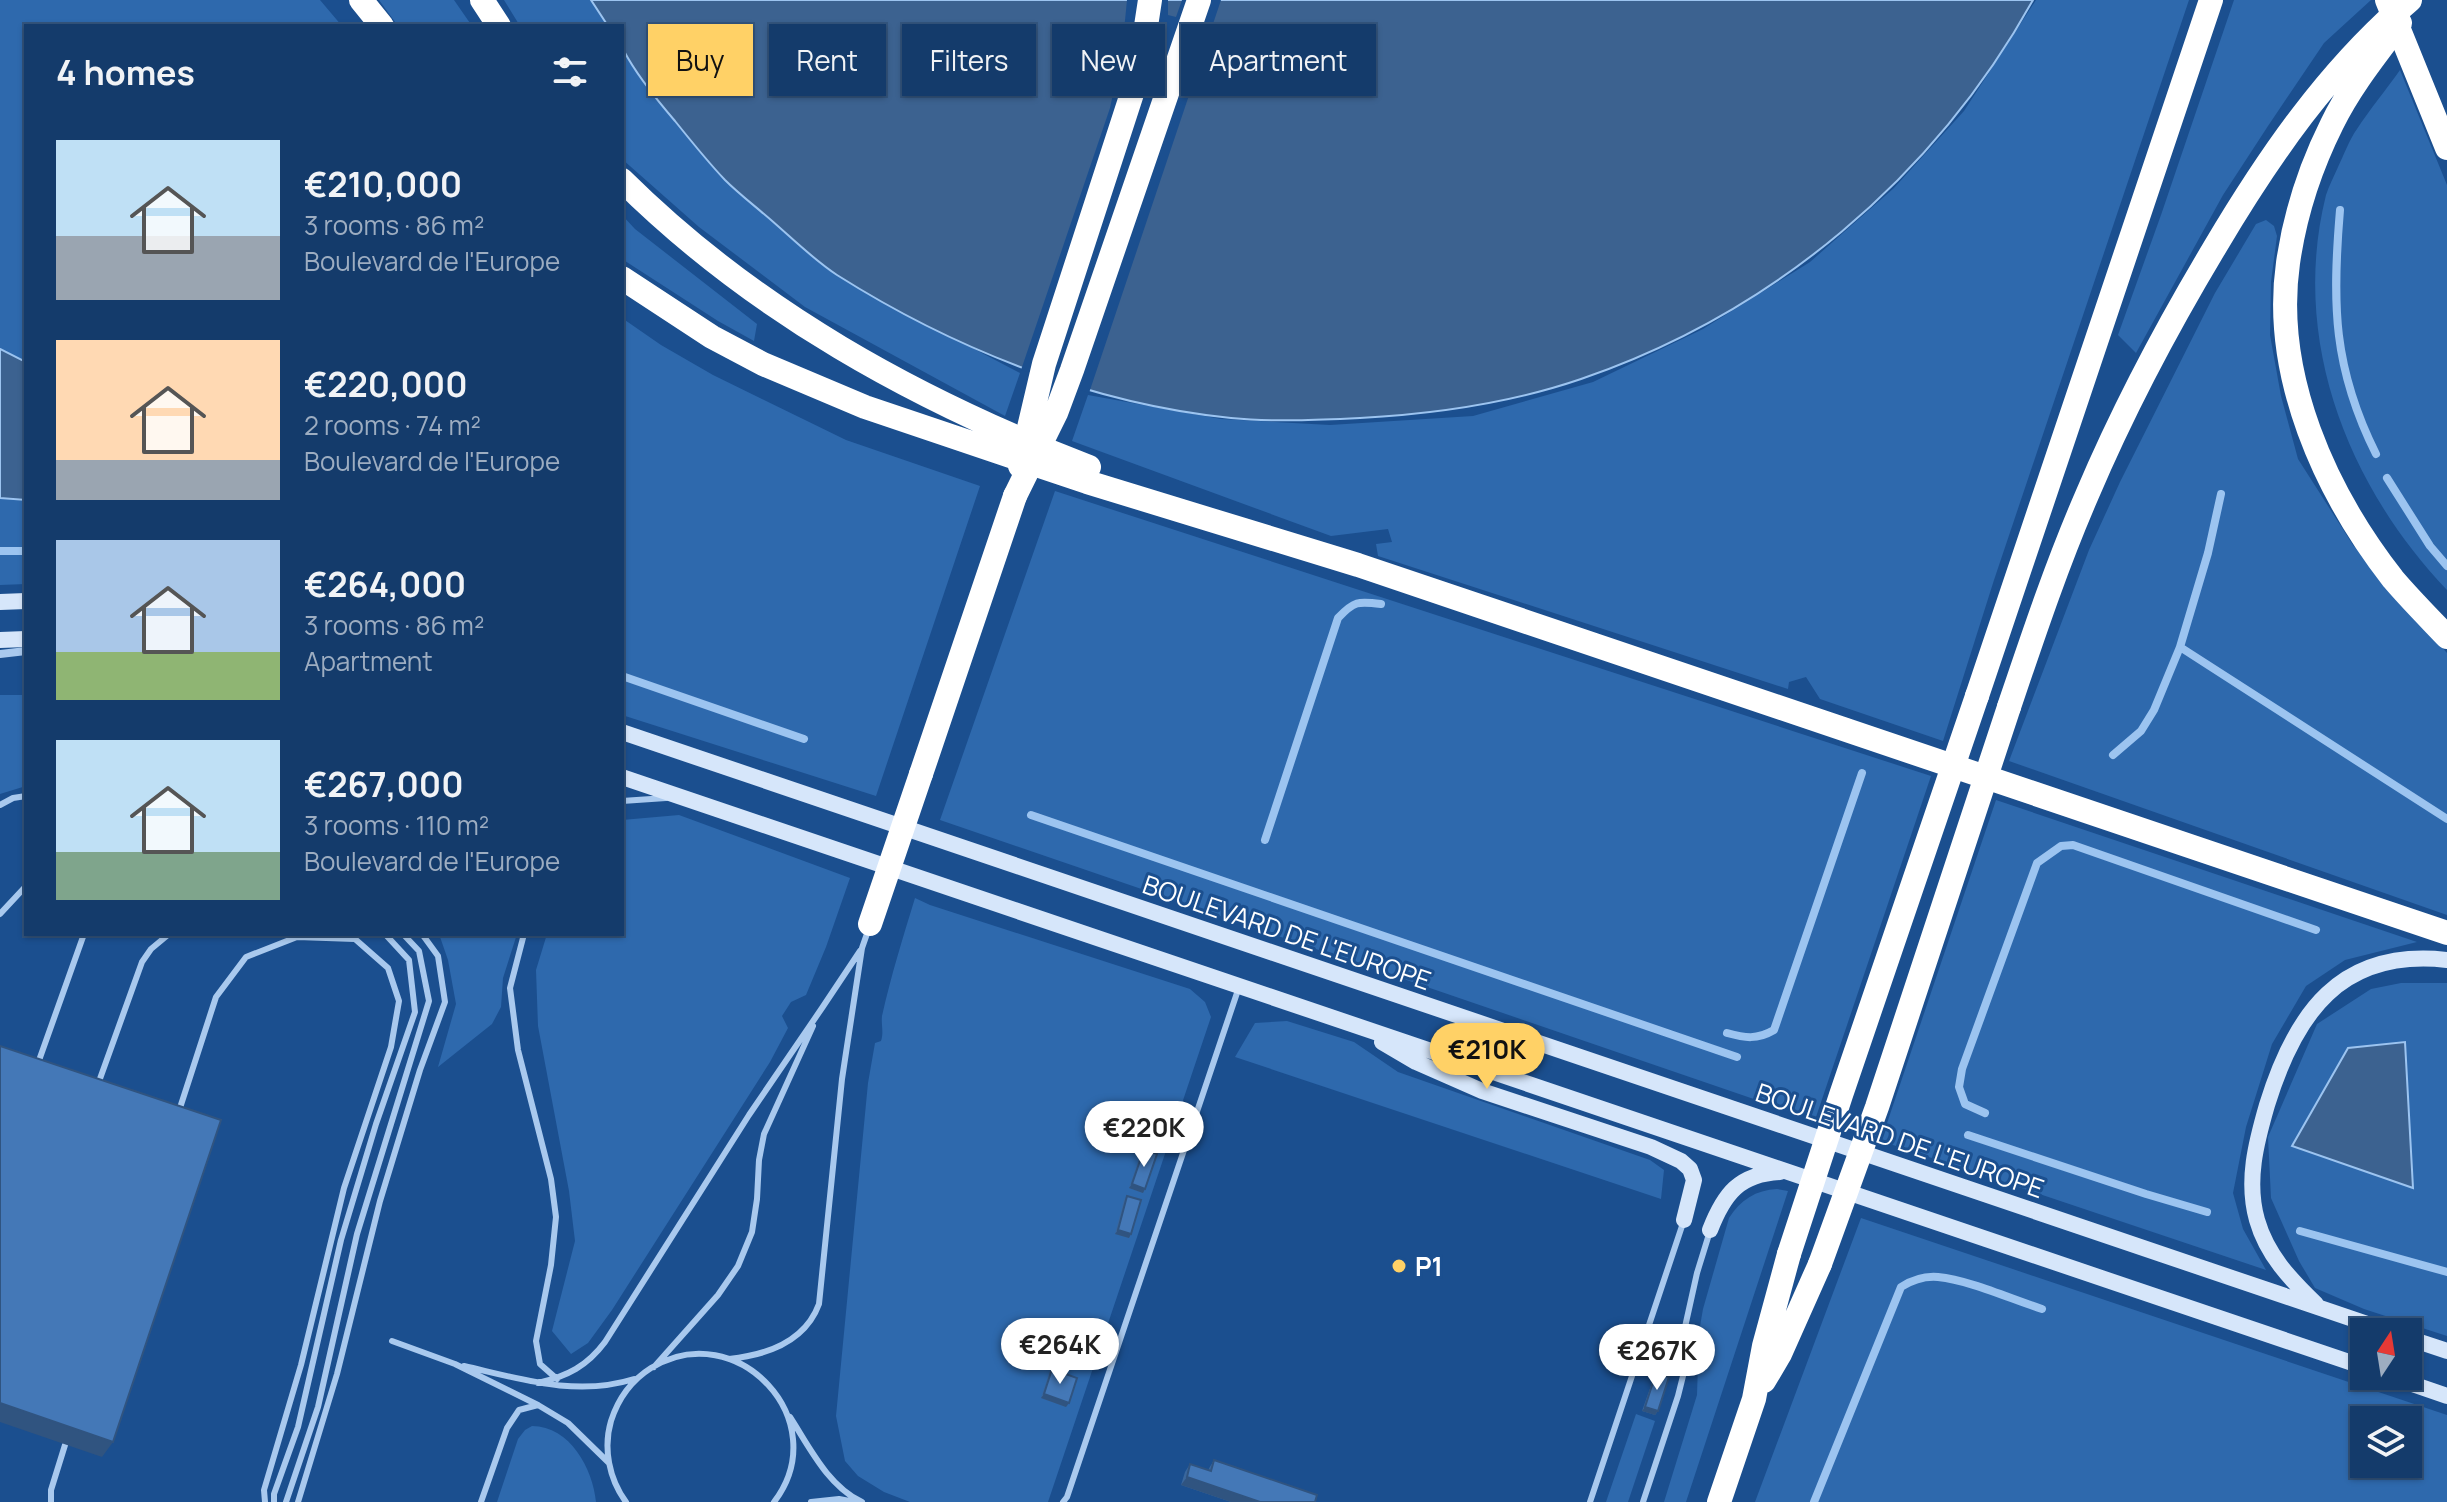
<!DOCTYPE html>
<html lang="en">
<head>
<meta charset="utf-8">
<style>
  :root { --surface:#143b6b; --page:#1d4271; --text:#f1f3f6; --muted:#9dadc1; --line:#33557e; --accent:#ffd166 }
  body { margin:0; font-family:Manrope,sans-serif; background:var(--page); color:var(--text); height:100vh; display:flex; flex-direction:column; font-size:30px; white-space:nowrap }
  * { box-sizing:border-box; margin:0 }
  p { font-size:26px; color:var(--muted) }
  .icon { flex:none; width:44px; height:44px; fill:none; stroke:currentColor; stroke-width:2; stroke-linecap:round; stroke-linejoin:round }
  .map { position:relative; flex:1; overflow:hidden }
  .side { position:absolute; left:24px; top:24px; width:600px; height:912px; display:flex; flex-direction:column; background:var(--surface); border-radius:0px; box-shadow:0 2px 6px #0004,0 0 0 2px var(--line) }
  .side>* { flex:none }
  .guide { position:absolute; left:648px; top:24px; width:760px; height:72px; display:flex; gap:16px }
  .needle { width:52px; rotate:12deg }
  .fabs { position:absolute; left:2350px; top:1318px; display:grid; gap:16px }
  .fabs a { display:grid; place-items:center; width:72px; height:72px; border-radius:0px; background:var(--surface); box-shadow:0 2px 6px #0004,0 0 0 2px var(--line); font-size:40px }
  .price { position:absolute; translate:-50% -68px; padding:0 18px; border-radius:28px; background:#fff; color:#222; font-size:26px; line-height:52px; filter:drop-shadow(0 2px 4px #0008) }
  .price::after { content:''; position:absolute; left:50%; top:48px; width:24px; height:18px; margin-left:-12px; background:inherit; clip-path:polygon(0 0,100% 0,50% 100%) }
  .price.current { background:var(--accent); color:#111 }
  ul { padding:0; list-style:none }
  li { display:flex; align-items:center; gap:24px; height:200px; padding:0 32px }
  li span { display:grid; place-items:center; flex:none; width:224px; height:160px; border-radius:0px; color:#555 }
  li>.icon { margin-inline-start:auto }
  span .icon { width:96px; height:96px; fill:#fffc; stroke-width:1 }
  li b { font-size:34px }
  h2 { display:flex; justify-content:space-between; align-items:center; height:96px; padding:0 32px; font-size:34px }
  .chip { padding:0 28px; border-radius:0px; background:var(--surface); box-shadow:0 2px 6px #0004,0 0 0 2px var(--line); font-size:28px; line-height:72px }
  .chip.current { background:var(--accent); color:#111 }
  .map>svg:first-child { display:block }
  .green { fill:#2e69ad; fill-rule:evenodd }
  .water { fill:#3c6290; stroke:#9cc4f0; stroke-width:2 }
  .pier { fill:#1b4f8f }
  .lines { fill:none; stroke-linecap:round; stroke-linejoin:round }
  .stream { stroke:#9cc4f0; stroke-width:8 }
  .service { stroke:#a9c9ee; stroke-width:6 }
  .minor { stroke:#a9c9ee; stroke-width:8 }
  .secondary { stroke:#d6e6fa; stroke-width:16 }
  .motorway { stroke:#fff; stroke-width:24 }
  .motorway-bridge { stroke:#fff; stroke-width:24 }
  .wall { fill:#3a679d }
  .shaded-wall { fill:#305480 }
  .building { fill:#4478b7; stroke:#305480; stroke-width:2 }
  .poi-dot { fill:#ffd166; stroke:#1b4f8f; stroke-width:3 }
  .labels { text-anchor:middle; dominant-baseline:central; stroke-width:6; stroke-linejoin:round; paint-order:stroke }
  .street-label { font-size:26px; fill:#fff; stroke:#1b4f8f }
  .poi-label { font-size:26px; font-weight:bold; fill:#fff; stroke:#1b4f8f; text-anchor:start }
</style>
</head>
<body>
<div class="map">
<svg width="2447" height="1502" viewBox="0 0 2447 1502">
  <rect width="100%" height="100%" fill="#1b4f8f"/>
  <!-- green -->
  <path class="green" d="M0 0H320L342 26H26V584L0 585Z
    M379 0H454L472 26H398Z
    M504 0H594L609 26H520Z
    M2036 0H2189L1994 580 1943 741 1820 699 1806 677 1789 682 1788 689 1378 556 1376 544 1392 542 1388 529 1331 536 1072 441 1088 395 1221 419 1330 425 1473 416 1593 382 1703 329 1810 262 1894 188 1964 111Z
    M2234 0H2371L2324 43 2268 126 2223 195 2136 353 2118 335 2161 215Z
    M622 49 633 68 705 153 902 311 1020 373 1005 416 805 307 699 227 622 159Z
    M2400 70 2447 185V590C2347 485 2290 339 2326 195 2329 186 2334 176 2338 167 2344 155 2349 140 2357 129 2370 109 2386 90 2400 70Z
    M622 215 635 229 757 324 754 341 718 321 622 259Z
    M2266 220 2274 226 2277 236 2271 282 2270 335 2281 396 2298 459 2353 545 2447 653V915L2009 761 2089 550 2120 482 2215 293 2256 224Z
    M622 318 661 345 713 375 846 440 980 486 876 796 622 715Z
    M1055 491 1931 776 1815 1120 940 820Z
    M0 695H26V786L0 794Z
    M1996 800 2417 942 2345 960 2306 986 2272 1044 2246 1127 2233 1193 2243 1229 2266 1270 1881 1141Z
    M679 815 850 878 826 947 806 995 791 1002 782 1016 788 1028 770 1062 612 1310 588 1343 571 1354 552 1331 575 1241 569 1191 538 1026 536 970 547 934H622V820Z
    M915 898 930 905 1190 989 1205 1002 1211 1017 1048 1502H910L884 1492 858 1476 845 1461 836 1416 868 1083 875 1043 881 1041C884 1032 881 1025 882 1016 891 976 903 937 915 898Z
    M439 934H517L503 978 501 1007 492 1024 438 1067 456 1004 448 960Z
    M2401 983H2447V1336L2364 1309 2315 1288 2299 1261 2271 1198 2268 1137 2317 1024 2371 989Z
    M1287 1021 1354 1042 1398 1072 1650 1160 1664 1170 1661 1199 1235 1057 1255 1023Z
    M1777 1189 1788 1191 1686 1502H1664L1697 1395 1699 1332 1703 1309 1729 1218C1740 1200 1756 1190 1777 1189Z
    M1861 1218 2447 1415V1502H1755ZM2364 1420H2408V1464H2364Z
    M1636 1414 1655 1421 1628 1502H1606Z
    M532 1426C570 1426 593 1469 596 1502H497L518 1439 525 1430Z"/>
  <!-- water -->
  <path class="water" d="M591 0H2033C1934 178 1773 313 1581 379 1511 403 1434 414 1360 418 1318 420 1274 422 1231 418 1092 404 954 349 837 275 811 258 788 234 764 214 751 203 737 192 725 180 707 161 691 141 675 121 657 100 637 76 624 51 621 44 622 35 622 26H608Z
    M0 349 26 362V500L0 498Z
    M2405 1042 2413 1188 2292 1146 2348 1048Z"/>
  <!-- pier -->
  <path class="pier" d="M1127 0H1168V15L1176 17 1182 0H1221L1089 393 1021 370 1110 108 1122 51Z"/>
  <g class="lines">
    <!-- stream -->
    <path class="stream" d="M2340 210C2332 304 2333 368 2376 454
      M2387 478 2430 546 2447 566
      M2221 494 2208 553 2180 647 2447 819
      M0 551H26
      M622 676 804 739
      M2113 755 2141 731 2154 710 2180 647
      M1031 815 1737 1057
      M1265 840 1338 618C1354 601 1358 601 1381 604
      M1727 1033C1745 1038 1757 1040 1774 1030L1862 773
      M1985 1113 1965 1104 1959 1087 1962 1069 2037 863 2061 846 2073 845 2316 930
      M1968 1135 2146 1194 2207 1212
      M2300 1231 2447 1272
      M1814 1502 1901 1287C1912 1280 1926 1276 1938 1277 1969 1280 2011 1299 2042 1309"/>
    <!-- service -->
    <path class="service" d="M622 801 666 798
      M0 805 13 798 26 796
      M0 914 26 886
      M524 934 510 988 518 1050 551 1179 556 1217 551 1265 536 1341 540 1364 557 1379
      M822 1008 860 951
      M37 1066 84 934
      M97 1087 142 962 151 949 169 934
      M178 1114 216 997 246 957 297 937 355 939 388 968 399 1001 391 1047 344 1188 301 1365 264 1490 265 1502
      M392 1341 455 1364 538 1405 568 1423 609 1463
      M729 1359C767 1355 805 1342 819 1304L842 1079 862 948 869 928
      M464 1366C521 1379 577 1397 634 1379
      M654 1367 718 1295 738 1266 752 1232 757 1199 759 1160 764 1134 813 1026
      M538 1383C568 1376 587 1366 605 1342L749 1115 822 1008
      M790 1417C810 1448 828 1486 862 1502
      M51 1502V1490L65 1445
      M274 1502V1494L298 1427 341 1240 376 1124 415 1012 409 960 385 934
      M286 1502 318 1407 357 1234 429 1001 419 951 403 934
      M298 1502 337 1374 380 1201 420 1070 445 1002 438 956 422 934
      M481 1502 507 1428 519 1410 538 1405
      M626 1502C609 1479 603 1448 611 1421 618 1399 632 1380 651 1368 737 1315 836 1421 774 1502
      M811 1502 839 1499 855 1502
      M1063 1502 1067 1497 1239 987
      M1590 1502 1684 1220
      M1643 1502 1678 1396 1685 1368V1327L1697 1273 1710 1231"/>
    <!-- minor -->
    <path class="minor" d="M0 654 26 651"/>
    <!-- secondary -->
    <path class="secondary" d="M0 602 26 601
      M0 640 26 639
      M622 732 2391 1332
      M622 777 2364 1367
      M1382 1042 1416 1062 1482 1091 1651 1147 1681 1161 1690 1169 1694 1180 1684 1220
      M1710 1230C1724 1194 1739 1174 1780 1172
      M2316 1304C2290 1279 2267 1255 2257 1220 2246 1181 2256 1143 2267 1105 2295 1014 2340 948 2447 960
      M2408 1338 2447 1351
      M2389 1376 2447 1396"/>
    <!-- motorway -->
    <path class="motorway" d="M361 0 382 26
      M482 0 499 26
      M2400 23C2376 55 2350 87 2332 124 2310 168 2295 214 2288 263 2272 375 2325 492 2393 579 2410 599 2429 618 2447 637
      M622 180C754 311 916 400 1089 467
      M622 278 712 337 763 364 865 407 1087 482 1358 565 2447 933
      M1977 696 2211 0
      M2009 707C2033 636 2057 564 2087 495 2123 410 2167 327 2215 247 2269 156 2329 69 2410 0
      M921 774 1015 496
      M1764 1381 1780 1354 1820 1264
      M1719 1502 1754 1399 1764 1346 1789 1254"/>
    <!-- motorway-bridge -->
    <path class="motorway-bridge" d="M2387 0 2447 148
      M1020 466 1044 364 1139 72 1150 0
      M1015 496 1056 413 1072 370 1199 0
      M870 924 921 774
      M1789 1254 1841 1095 1977 696
      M1820 1264 1877 1107 2009 707"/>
  </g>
  <!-- wall -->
  <path class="wall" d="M1144 1149 1145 1189 1143 1193 1129 1188 1141 1153Z
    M1127 1196 1131 1234 1129 1238 1115 1234 1124 1200Z
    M1080 1327 1079 1368 1066 1363 1077 1331Z
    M1052 1369 1069 1403 1066 1407 1041 1398 1049 1373Z
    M1656 1373 1658 1411 1655 1415 1642 1411 1654 1377Z
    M1214 1460 1315 1502H1231L1181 1485 1185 1472 1190 1464 1208 1470Z"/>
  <!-- shaded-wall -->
  <path class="shaded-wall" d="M1132 1184 1145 1189 1143 1193 1129 1188Z
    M1118 1230 1131 1234 1129 1238 1115 1234Z
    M1069 1359 1082 1364 1079 1368 1066 1363Z
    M1044 1394 1069 1403 1066 1407 1041 1398Z
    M0 1403 113 1442 102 1457 0 1422Z
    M1645 1407 1658 1411 1655 1415 1642 1411Z
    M1187 1477 1260 1502H1231L1181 1485Z"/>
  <!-- building -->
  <path class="building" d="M0 1046 221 1120 113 1442 0 1403Z
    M1144 1149 1157 1154 1145 1189 1132 1184Z
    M1127 1196 1141 1200 1131 1234 1118 1230Z
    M1080 1327 1092 1331 1082 1364 1069 1359Z
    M1052 1369 1077 1378 1069 1403 1044 1394Z
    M1656 1373 1669 1377 1658 1411 1645 1407Z
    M1214 1460 1317 1495 1315 1502H1260L1187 1477 1190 1464 1211 1471Z"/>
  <!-- markers -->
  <circle class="poi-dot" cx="1399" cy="1266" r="8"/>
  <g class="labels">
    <!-- street labels -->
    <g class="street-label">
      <text transform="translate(1287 932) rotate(19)">BOULEVARD DE L'EUROPE</text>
      <text transform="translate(1900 1140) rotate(19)">BOULEVARD DE L'EUROPE</text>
    </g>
    <!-- poi labels -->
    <g class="poi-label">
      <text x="1415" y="1266">P1</text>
    </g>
  </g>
</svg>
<div class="fabs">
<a><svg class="needle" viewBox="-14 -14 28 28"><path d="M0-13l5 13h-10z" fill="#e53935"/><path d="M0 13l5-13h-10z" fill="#9dadc1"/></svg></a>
<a><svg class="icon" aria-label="layers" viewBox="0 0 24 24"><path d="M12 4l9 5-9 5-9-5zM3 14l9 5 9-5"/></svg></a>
</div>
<b class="price current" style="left:1487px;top:1091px">€210K</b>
<b class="price" style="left:1144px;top:1169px">€220K</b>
<b class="price" style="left:1060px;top:1386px">€264K</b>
<b class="price" style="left:1657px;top:1392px">€267K</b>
<div class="guide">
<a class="chip current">Buy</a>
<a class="chip">Rent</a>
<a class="chip">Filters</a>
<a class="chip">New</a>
<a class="chip">Apartment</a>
</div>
<section class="side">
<h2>4 homes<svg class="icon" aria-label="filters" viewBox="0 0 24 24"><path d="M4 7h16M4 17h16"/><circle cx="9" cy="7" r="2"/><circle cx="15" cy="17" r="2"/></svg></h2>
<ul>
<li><span style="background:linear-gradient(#bfe0f5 60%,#9aa5b1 0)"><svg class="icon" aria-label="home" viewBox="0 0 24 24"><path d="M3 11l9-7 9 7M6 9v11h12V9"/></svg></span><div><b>€210,000</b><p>3 rooms · 86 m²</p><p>Boulevard de l'Europe</p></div></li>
<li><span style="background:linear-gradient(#ffd9b3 75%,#9aa5b1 0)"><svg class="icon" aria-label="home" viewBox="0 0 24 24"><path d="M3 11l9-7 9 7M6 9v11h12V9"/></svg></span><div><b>€220,000</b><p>2 rooms · 74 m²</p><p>Boulevard de l'Europe</p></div></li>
<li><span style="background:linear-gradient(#a9c7e8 70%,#8fb573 0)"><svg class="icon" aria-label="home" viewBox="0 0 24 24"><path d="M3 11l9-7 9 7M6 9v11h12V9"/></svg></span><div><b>€264,000</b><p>3 rooms · 86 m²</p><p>Apartment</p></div></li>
<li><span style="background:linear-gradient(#bfe0f5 70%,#7fa58c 0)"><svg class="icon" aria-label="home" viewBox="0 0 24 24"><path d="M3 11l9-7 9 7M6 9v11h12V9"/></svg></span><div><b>€267,000</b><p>3 rooms · 110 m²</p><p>Boulevard de l'Europe</p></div></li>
</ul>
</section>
</div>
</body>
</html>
